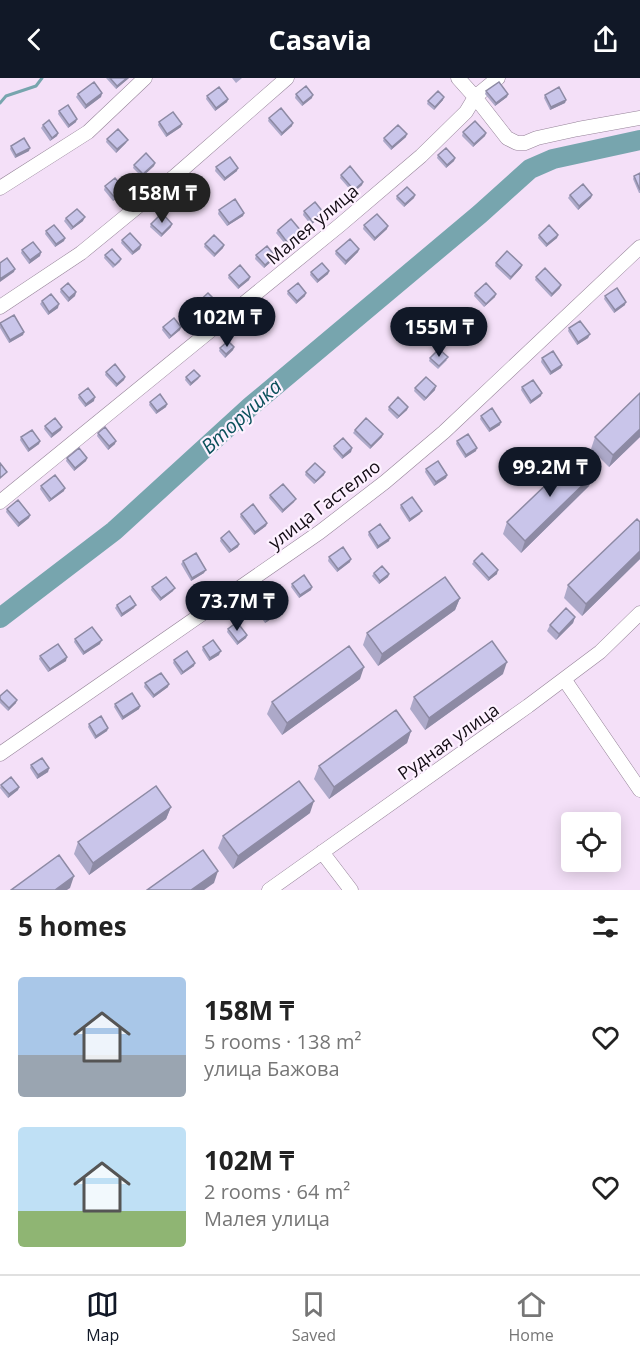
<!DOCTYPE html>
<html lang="en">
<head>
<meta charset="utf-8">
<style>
  :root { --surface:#fff; --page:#f2f2f2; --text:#222; --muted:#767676; --line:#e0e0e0; --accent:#111827 }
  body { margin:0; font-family:"Open Sans",sans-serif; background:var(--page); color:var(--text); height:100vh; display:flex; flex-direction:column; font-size:22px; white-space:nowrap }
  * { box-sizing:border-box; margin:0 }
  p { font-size:20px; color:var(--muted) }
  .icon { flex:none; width:33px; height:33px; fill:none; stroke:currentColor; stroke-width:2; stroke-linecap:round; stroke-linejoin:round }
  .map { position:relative; height:812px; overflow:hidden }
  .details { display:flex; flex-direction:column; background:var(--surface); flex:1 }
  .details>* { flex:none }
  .fabs { position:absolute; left:561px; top:734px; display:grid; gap:12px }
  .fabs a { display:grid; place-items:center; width:60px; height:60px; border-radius:6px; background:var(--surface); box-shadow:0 3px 15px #0003; font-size:30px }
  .price { position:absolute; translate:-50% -51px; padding:0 14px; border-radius:21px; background:var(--accent); color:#fff; font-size:20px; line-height:39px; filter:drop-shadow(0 2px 3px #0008) }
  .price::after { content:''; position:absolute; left:50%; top:36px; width:18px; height:14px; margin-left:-9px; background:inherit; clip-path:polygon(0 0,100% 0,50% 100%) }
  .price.current { background:#222; color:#fff }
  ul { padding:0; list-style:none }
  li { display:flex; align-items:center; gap:18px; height:150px; padding:0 18px }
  li span { display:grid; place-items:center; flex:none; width:168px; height:120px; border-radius:6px; color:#555 }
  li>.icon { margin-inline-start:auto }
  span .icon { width:72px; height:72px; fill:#fffc; stroke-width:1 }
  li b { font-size:26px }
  h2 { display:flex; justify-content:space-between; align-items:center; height:72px; padding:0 18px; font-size:26px }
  header { display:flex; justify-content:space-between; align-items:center; height:78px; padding:0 18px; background:var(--accent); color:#fff; font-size:27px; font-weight:700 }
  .dock { display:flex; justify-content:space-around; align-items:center; height:84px; border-top:2px solid var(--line); background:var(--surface); font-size:16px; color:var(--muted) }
  .dock a { display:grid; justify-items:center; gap:3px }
  .dock .current { color:var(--accent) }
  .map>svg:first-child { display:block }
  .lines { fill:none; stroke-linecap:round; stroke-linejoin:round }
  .stream { stroke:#77a5ae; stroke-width:3 }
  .river { stroke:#77a5ae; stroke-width:20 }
  .minor-casing { stroke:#958398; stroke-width:15 }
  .minor { stroke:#fff; stroke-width:14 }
  .wall { fill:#ada9c9 }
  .shaded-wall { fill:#8d8aa4 }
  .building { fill:#c9c5ea; stroke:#8d8aa4; stroke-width:1.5 }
  .labels { text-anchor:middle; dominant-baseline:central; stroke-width:4.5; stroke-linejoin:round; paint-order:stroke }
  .street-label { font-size:18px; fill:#130c14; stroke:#fdf1ff }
  .water-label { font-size:20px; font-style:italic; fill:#0b515b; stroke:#fdf1ff }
</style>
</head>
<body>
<header><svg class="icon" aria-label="back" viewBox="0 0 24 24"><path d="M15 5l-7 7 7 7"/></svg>Casavia<svg class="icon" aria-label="share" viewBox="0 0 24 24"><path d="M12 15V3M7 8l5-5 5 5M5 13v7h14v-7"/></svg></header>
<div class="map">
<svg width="640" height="812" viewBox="0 0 640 812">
  <rect width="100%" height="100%" fill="#f4e0f8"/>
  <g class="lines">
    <!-- stream -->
    <path class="stream" d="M0 25 6 18 36 8 42 0"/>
    <!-- river -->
    <path class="river" d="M0 540 114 453 251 328 480 136 530 91 553 81 640 62"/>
    <!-- minor casing -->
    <g class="minor-casing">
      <path id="minor" d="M458 0 475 19 507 60 517 65H525L537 60 578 51 640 40
        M0 110 88 54 145 0
        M0 229 81 175 175 98 287 0
        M0 424 340 147 421 78 466 34 475 19 498 0
        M564 601 640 712
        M0 676 320 454 385 404 444 354 640 169
        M322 774 351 812
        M269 812 528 628 600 574 640 535"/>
    </g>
    <!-- minor -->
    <use href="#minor" class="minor"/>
  </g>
  <!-- wall -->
  <path class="wall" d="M106 0H129L116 11Z
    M232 0H242L236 5Z
    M486 13 508 16 507 19 495 28 485 16Z
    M102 15 101 19 85 31 76 19 78 16Z
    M296 16 312 20 302 28 295 20Z
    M545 17 566 22 565 25 550 32 544 20Z
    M207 18 228 21 227 24 215 33 206 21Z
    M443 22 434 32 427 26 428 23Z
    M59 33 76 44 68 50 58 36Z
    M269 40 292 48 281 58 268 43Z
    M159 44 181 49 166 59 158 47Z
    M43 47 58 55 57 58 50 63 41 50Z
    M463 54 486 55 485 58 473 69 462 58Z
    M406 59 391 72 383 63 384 60Z
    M107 61 126 65 116 75 106 64Z
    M11 68 29 73 15 80 10 71Z
    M438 77 455 80 454 83 446 90 437 80Z
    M155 85 154 88 142 99 133 90 134 87Z
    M216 89 237 93 224 103 215 93Z
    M640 95V115H639L633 101 634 98Z
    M341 97 363 104 362 107 353 115 340 100Z
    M105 108 125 112 124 115 113 123 104 112Z
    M415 117 414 120 404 129 396 121 397 118Z
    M570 117H592L591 120 578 132 568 120Z
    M219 132 244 135 243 138 227 148 218 136Z
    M304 133 323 134 322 137 311 147 303 137Z
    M66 140 83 143 71 152 64 143Z
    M151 146 171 149 161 159 150 149Z
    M364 147 387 151 374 163 363 151Z
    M278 152 300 156 286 167 276 155Z
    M46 153 65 160 64 163 55 169 45 156Z
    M539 157H558L557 160 546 169 538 160Z
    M122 162 141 167 140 171 132 177 121 165Z
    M205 166 224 167 223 170 214 179 204 169Z
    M359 171 358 174 345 187 335 176 336 173Z
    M22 172 41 174 40 178 29 186 21 175Z
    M105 177 121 181 120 184 113 190 104 180Z
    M256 177 275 178 274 181 264 190 255 181Z
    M496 185 522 187 521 190 510 202 495 188Z
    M329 193 328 196 317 205 310 197 311 194Z
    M229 197 250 199 249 202 238 211 228 200Z
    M536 199 560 210 551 219 535 202Z
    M61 211 76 214 75 218 68 224 60 214Z
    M288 213 305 218 296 226 287 216Z
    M475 215 495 219 484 229 474 218Z
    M605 218 625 227 614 235 604 221Z
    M42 223 58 230 48 237 40 226Z
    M217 224 216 228 204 239 195 229 196 226Z
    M274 241 273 244 261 256 253 248 254 245Z
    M0 245 24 254 23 257 9 265 0 250Z
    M445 245 469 251 461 259 458 256 455 259 444 248Z
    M163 249 180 252 169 261 162 252Z
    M569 250 590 256 588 260 577 267 568 253Z
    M234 269 233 272 225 280 219 273 220 270Z
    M430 280 447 282 438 291 429 283Z
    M542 280 562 287 561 290 550 297 541 284Z
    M106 294 125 299 124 302 116 309 105 297Z
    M200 298 198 301 190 308 185 302 186 299Z
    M522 309 541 318 530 326 521 312Z
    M415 310 435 312 424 323 414 313Z
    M640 315V359L609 389 591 371 595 359Z
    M79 317 94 323 85 329 78 320Z
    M150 324 167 326 166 329 156 336 149 327Z
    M389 329H408L407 332 397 341 388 332Z
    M481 338 500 347 489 354 480 341Z
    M45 348 62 349 61 352 51 360 44 351Z
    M355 352 382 359 370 371 353 355Z
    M98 355 115 366 108 372 97 358Z
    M21 359 40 363 39 366 28 374 20 362Z
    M457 363 476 373 465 380 456 366Z
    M334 368 352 370 351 374 342 381 333 371Z
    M67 380H87L86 383 74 393 66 383Z
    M426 391 447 397 446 400 434 408 425 394Z
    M306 394 324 397 314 406 305 397Z
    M41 408 64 413 49 424 40 411Z
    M589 408 521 475 503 456 507 444Z
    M270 417 294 424 282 435 269 420Z
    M401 427 420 436 409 444 400 430Z
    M7 431 30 437 29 440 18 449 6 434Z
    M241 436 267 445 266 448 254 457 240 439Z
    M640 444V481L582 538 564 520 568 507Z
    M369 454 389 463 377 471 368 457Z
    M221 460 239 466 238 469 229 475 220 463Z
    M329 479 350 484 337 494 328 483Z
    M183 483 204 495 191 503 181 486Z
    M474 483 497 496 488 503 472 486Z
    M374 495 389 496 388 499 379 506 372 498Z
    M292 506 312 509 311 512 299 520 291 509Z
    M152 509 173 513 160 523 151 512Z
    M460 520 455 532 378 588 363 567 367 555Z
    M117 527 134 530 121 539 115 530Z
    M258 529 280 535 265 545 256 532Z
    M575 539 573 545 556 562 547 553 550 547Z
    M228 551 247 557 246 560 237 567 227 554Z
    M75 561 100 566 83 577 74 564Z
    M203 569 219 577 209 583 202 572Z
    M40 578 66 583 48 594 39 581Z
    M174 582 194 588 181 597 173 585Z
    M503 596 425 652 410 631 414 619Z
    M360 601 282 657 267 636 272 624Z
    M145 605 168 609 153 620 144 609Z
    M0 618 16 625 8 633 0 625Z
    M115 626 140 628 139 631 122 642 114 629Z
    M89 646 108 650 107 653 95 661 88 649Z
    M411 653 407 665 329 721 314 701 319 688Z
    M31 687 49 690 48 694 37 701 30 690Z
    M1 707 19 709 18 712 8 720 0 710Z
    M171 729 166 741 89 797 74 776 78 764Z
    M310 735 233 791 218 770 223 758Z"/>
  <!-- shaded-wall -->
  <path class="shaded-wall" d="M127 0H129L116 11 117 8Z
    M102 15 101 19 85 31 86 27Z
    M508 16 507 19 495 28 496 25Z
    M313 17 312 20 302 28 303 25Z
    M444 19 443 22 434 32 435 29Z
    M228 21 227 24 215 33 216 30Z
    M566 22 565 25 550 32 551 29Z
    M77 41 76 44 68 50 69 47Z
    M293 45 292 48 281 58 282 55Z
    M182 46 181 49 166 59 167 56Z
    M58 55 57 58 50 63 52 60Z
    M486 55 485 58 473 69 474 66Z
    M407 56 406 59 391 72 392 69Z
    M128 62 126 65 116 75 117 71Z
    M30 70 29 73 15 80 16 77Z
    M455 80 454 83 446 90 447 87Z
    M155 85 154 88 142 99 143 96Z
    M238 90 237 93 224 103 225 100Z
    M363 104 362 107 353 115 354 112Z
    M125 112 124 115 113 123 115 120Z
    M415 117 414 120 404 129 405 126Z
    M592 117 591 120 578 132 579 128Z
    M323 134 322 137 311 147 312 143Z
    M244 135 243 138 227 148 229 145Z
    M85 139 83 143 71 152 73 149Z
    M172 146 171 149 161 159 162 156Z
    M388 148 387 151 374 163 375 160Z
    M301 153 300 156 286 167 287 164Z
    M558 157 557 160 546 169 547 166Z
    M65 160 64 163 55 169 56 166Z
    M141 167 140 171 132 177 133 174Z
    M224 167 223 170 214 179 215 176Z
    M359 171 358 174 345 187 346 183Z
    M41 174 40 178 29 186 30 182Z
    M275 178 274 181 264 190 265 187Z
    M522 187 521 190 510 202 511 199Z
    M15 191 14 194 0 204V201Z
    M329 193 328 196 317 205 318 202Z
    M250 199 249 202 238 211 239 208Z
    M561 207 560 210 551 219 552 216Z
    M76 214 75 218 68 224 69 220Z
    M306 215 305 218 296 226 297 223Z
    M496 216 495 219 484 229 486 226Z
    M217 224 216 228 204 239 205 236Z
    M626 224 625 227 614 235 615 232Z
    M59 226 58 230 48 237 49 234Z
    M274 241 273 244 261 256 262 253Z
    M470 248 469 251 461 259 462 256Z
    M181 249 180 252 169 261 171 258Z
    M24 254 23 257 9 265 10 262Z
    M590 256 588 260 577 267 578 264Z
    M234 269 233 272 225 280 226 276Z
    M562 287 561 290 550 297 551 294Z
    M200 298 198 301 190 308 191 305Z
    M125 299 124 302 116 309 117 306Z
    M436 308 435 312 424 323 426 320Z
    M542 315 541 318 530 326 531 323Z
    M95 319 94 323 85 329 86 326Z
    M167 326 166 329 156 336 157 333Z
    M408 329 407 332 397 341 399 338Z
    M501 344 500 347 489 354 490 351Z
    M62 349 61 352 51 360 52 356Z
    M640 351V359L609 389 613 377Z
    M383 356 382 359 370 371 371 368Z
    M40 363 39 366 28 374 29 371Z
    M116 363 115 366 108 372 109 368Z
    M352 370 351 374 342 381 343 378Z
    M477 370 476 373 465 380 466 377Z
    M87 380 86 383 74 393 75 390Z
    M325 394 324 397 314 406 316 403Z
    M594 396 589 408 521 475 525 463Z
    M447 397 446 400 434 408 436 404Z
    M65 410 64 413 49 424 51 421Z
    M296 421 294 424 282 435 283 432Z
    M422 433 420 436 409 444 410 441Z
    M30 437 29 440 18 449 19 445Z
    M267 445 266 448 254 457 255 454Z
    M390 460 389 463 377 471 378 468Z
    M239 466 238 469 229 475 231 472Z
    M640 473V481L582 538 586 526Z
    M351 481 350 484 337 494 338 491Z
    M206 492 204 495 191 503 192 500Z
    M498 492 497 496 488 503 489 500Z
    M389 496 388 499 379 506 380 503Z
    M312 509 311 512 299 520 300 517Z
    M175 510 173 513 160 523 161 520Z
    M460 520 455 532 378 588 382 576Z
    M136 527 134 530 121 539 122 536Z
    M281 531 280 535 265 545 267 542Z
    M575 539 573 545 556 562 559 556Z
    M247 557 246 560 237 567 238 564Z
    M102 562 100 566 83 577 84 574Z
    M221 573 219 577 209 583 210 580Z
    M67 579 66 583 48 594 50 591Z
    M507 584 503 596 425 652 429 640Z
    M195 585 194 588 181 597 183 594Z
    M364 589 360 601 282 657 287 645Z
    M169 606 168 609 153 620 154 617Z
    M17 622 16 625 8 633 9 630Z
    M140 628 139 631 122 642 123 639Z
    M108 650 107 653 95 661 96 658Z
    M411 653 407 665 329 721 334 709Z
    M49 690 48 694 37 701 38 697Z
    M19 709 18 712 8 720 9 716Z
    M314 723 310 735 233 791 238 778Z
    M171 729 166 741 89 797 93 785Z
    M218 793 214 805 204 812H191Z
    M74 798 70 810 67 812H55Z"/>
  <!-- building -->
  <path class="building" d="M110 0H127L117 8Z
    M94 4 102 15 86 27 78 16Z
    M499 4 508 16 496 25 486 13Z
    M306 8 313 17 303 25 296 16Z
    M219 9 228 21 216 30 207 18Z
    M559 9 566 22 551 29 545 17Z
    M438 13 444 19 435 29 428 23Z
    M68 27 77 41 69 47 59 33Z
    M281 30 293 45 282 55 269 40Z
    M173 34 182 46 167 56 159 44Z
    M49 42 58 55 52 60 43 47Z
    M475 43 486 55 474 66 463 54Z
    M398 47 407 56 392 69 384 60Z
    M118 51 128 62 117 71 107 61Z
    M24 60 30 70 16 77 11 68Z
    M446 70 455 80 447 87 438 77Z
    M146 75 155 85 143 96 134 87Z
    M230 79 238 90 225 100 216 89Z
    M350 88 363 104 354 112 341 97Z
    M640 95V112L634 98Z
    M115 100 125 112 115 120 105 108Z
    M583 106 592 117 579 128 570 117Z
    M407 109 415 117 405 126 397 118Z
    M235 121 244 135 229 145 219 132Z
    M315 124 323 134 312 143 304 133Z
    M77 131 85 139 73 149 66 140Z
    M162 135 172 146 162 156 151 146Z
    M377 136 388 148 375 160 364 147Z
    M291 141 301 153 287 164 278 152Z
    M54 147 65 160 56 166 46 153Z
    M549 147 558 157 547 166 539 157Z
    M130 155 141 167 133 174 122 162Z
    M214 157 224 167 215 176 205 166Z
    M350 161 359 171 346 183 336 173Z
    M33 164 41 174 30 182 22 172Z
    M267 168 275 178 265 187 256 177Z
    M112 171 121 181 115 187 105 177Z
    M507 173 522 187 511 199 496 185Z
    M7 180 15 191 0 201V185Z
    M322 185 329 193 318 202 311 194Z
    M240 187 250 199 239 208 229 197Z
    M545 190 561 207 552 216 536 199Z
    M68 205 76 214 69 220 61 211Z
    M298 205 306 215 297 223 288 213Z
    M486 205 496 216 486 226 475 215Z
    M617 210 626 224 615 232 605 218Z
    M208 215 217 224 205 236 196 226Z
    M51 216 59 226 49 234 42 223Z
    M266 232 274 241 262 253 254 245Z
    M457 234 470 248 462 256 459 253 456 256 445 245Z
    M14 237 24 254 10 262 0 245Z
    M174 240 181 249 171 258 163 249Z
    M580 243 590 256 578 264 569 250Z
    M228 263 234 269 226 276 220 270Z
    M439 271 448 279 439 288 430 280Z
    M553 273 562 287 551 294 542 280Z
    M115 286 125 299 117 306 106 294Z
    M194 292 200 298 191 305 186 299Z
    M426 299 436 308 426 320 415 310Z
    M533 302 542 315 531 323 522 309Z
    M88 310 95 319 86 326 79 317Z
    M640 315V351L613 377 595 359Z
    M160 316 167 326 157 333 150 324Z
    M398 319 408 329 399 338 389 329Z
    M492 330 501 344 490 351 481 338Z
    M55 340 62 349 52 356 45 348Z
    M366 340 383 356 371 368 355 352Z
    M105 349 116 363 109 368 98 355Z
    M32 352 40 363 29 371 21 359Z
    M468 356 477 370 466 377 457 363Z
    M343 360 352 370 343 378 334 368Z
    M79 370 87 380 75 390 67 380Z
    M576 378 594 396 525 463 507 444Z
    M438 383 447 397 436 404 426 391Z
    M0 385 7 394 0 400Z
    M315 385 325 394 316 403 306 394Z
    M55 397 65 410 51 421 41 408Z
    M283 406 296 421 283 432 270 417Z
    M412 419 422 433 410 441 401 427Z
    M18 422 30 437 19 445 7 431Z
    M253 426 267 445 255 454 241 436Z
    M637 441 640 444V473L586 526 568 507Z
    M380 446 390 460 378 468 369 454Z
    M229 453 239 466 231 472 221 460Z
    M343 469 351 481 338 491 329 479Z
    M196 475 206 492 192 500 183 483Z
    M482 475 498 492 489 500 474 483Z
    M382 488 389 496 380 503 374 495Z
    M304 497 312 509 300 517 292 506Z
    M166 499 175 510 161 520 152 509Z
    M445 499 460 520 382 576 367 555Z
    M130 518 136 527 122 536 117 527Z
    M272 519 281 531 267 542 258 529Z
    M566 530 575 539 559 556 550 547Z
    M237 544 247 557 238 564 228 551Z
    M92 549 102 562 84 574 75 561Z
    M213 562 221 573 210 580 203 569Z
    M492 563 507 584 429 640 414 619Z
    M58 566 67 579 50 591 40 578Z
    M349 568 364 589 287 645 272 624Z
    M187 573 195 585 183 594 174 582Z
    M161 595 169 606 154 617 145 605Z
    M7 612 17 622 9 630 0 621V618Z
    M132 615 140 628 123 639 115 626Z
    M396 632 411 653 334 709 319 688Z
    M101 638 108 650 96 658 89 646Z
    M42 680 49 690 38 697 31 687Z
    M11 699 19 709 9 716 1 707Z
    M299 703 314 723 238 778 223 758Z
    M156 708 171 729 93 785 78 764Z
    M203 772 218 793 191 812H147Z
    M59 777 74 798 55 812H11Z"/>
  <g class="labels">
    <!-- street labels -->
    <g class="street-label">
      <text transform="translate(312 146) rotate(-40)">Малея улица</text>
      <text transform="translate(324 426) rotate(-37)">улица Гастелло</text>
      <text transform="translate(448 663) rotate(-35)">Рудная улица</text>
    </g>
    <!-- water labels -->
    <g class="water-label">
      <text transform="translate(241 338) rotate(-42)">Вторушка</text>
    </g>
  </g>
</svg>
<div class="fabs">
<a><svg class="icon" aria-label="locate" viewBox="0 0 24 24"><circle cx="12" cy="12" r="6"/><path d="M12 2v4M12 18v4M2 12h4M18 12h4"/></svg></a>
</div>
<b class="price current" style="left:162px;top:146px">158M ₸</b>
<b class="price" style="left:227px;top:270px">102M ₸</b>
<b class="price" style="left:439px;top:280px">155M ₸</b>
<b class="price" style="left:550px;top:420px">99.2M ₸</b>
<b class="price" style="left:237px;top:554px">73.7M ₸</b>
</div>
<section class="details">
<h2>5 homes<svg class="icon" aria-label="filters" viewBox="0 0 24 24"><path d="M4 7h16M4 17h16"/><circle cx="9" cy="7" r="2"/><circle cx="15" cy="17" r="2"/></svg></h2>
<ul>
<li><span style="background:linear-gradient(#a9c7e8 65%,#9aa5b1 0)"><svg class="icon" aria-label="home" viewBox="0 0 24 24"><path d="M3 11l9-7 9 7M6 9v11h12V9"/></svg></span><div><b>158M ₸</b><p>5 rooms · 138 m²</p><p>улица Бажова</p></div><svg class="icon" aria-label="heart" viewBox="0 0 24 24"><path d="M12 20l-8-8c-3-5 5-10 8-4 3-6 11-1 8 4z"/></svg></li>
<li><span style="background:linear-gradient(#bfe0f5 70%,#8fb573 0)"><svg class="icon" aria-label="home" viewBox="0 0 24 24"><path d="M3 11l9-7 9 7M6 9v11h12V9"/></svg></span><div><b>102M ₸</b><p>2 rooms · 64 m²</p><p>Малея улица</p></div><svg class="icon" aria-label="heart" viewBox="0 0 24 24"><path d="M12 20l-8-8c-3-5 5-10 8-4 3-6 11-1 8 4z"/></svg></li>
</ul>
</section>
<nav class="dock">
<a class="current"><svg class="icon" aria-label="map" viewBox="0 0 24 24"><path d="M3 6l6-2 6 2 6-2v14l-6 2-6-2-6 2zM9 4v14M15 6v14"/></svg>Map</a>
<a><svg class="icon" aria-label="saved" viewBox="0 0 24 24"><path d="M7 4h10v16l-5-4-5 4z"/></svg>Saved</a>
<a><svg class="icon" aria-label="home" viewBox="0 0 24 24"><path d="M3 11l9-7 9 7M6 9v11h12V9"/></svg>Home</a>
</nav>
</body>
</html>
